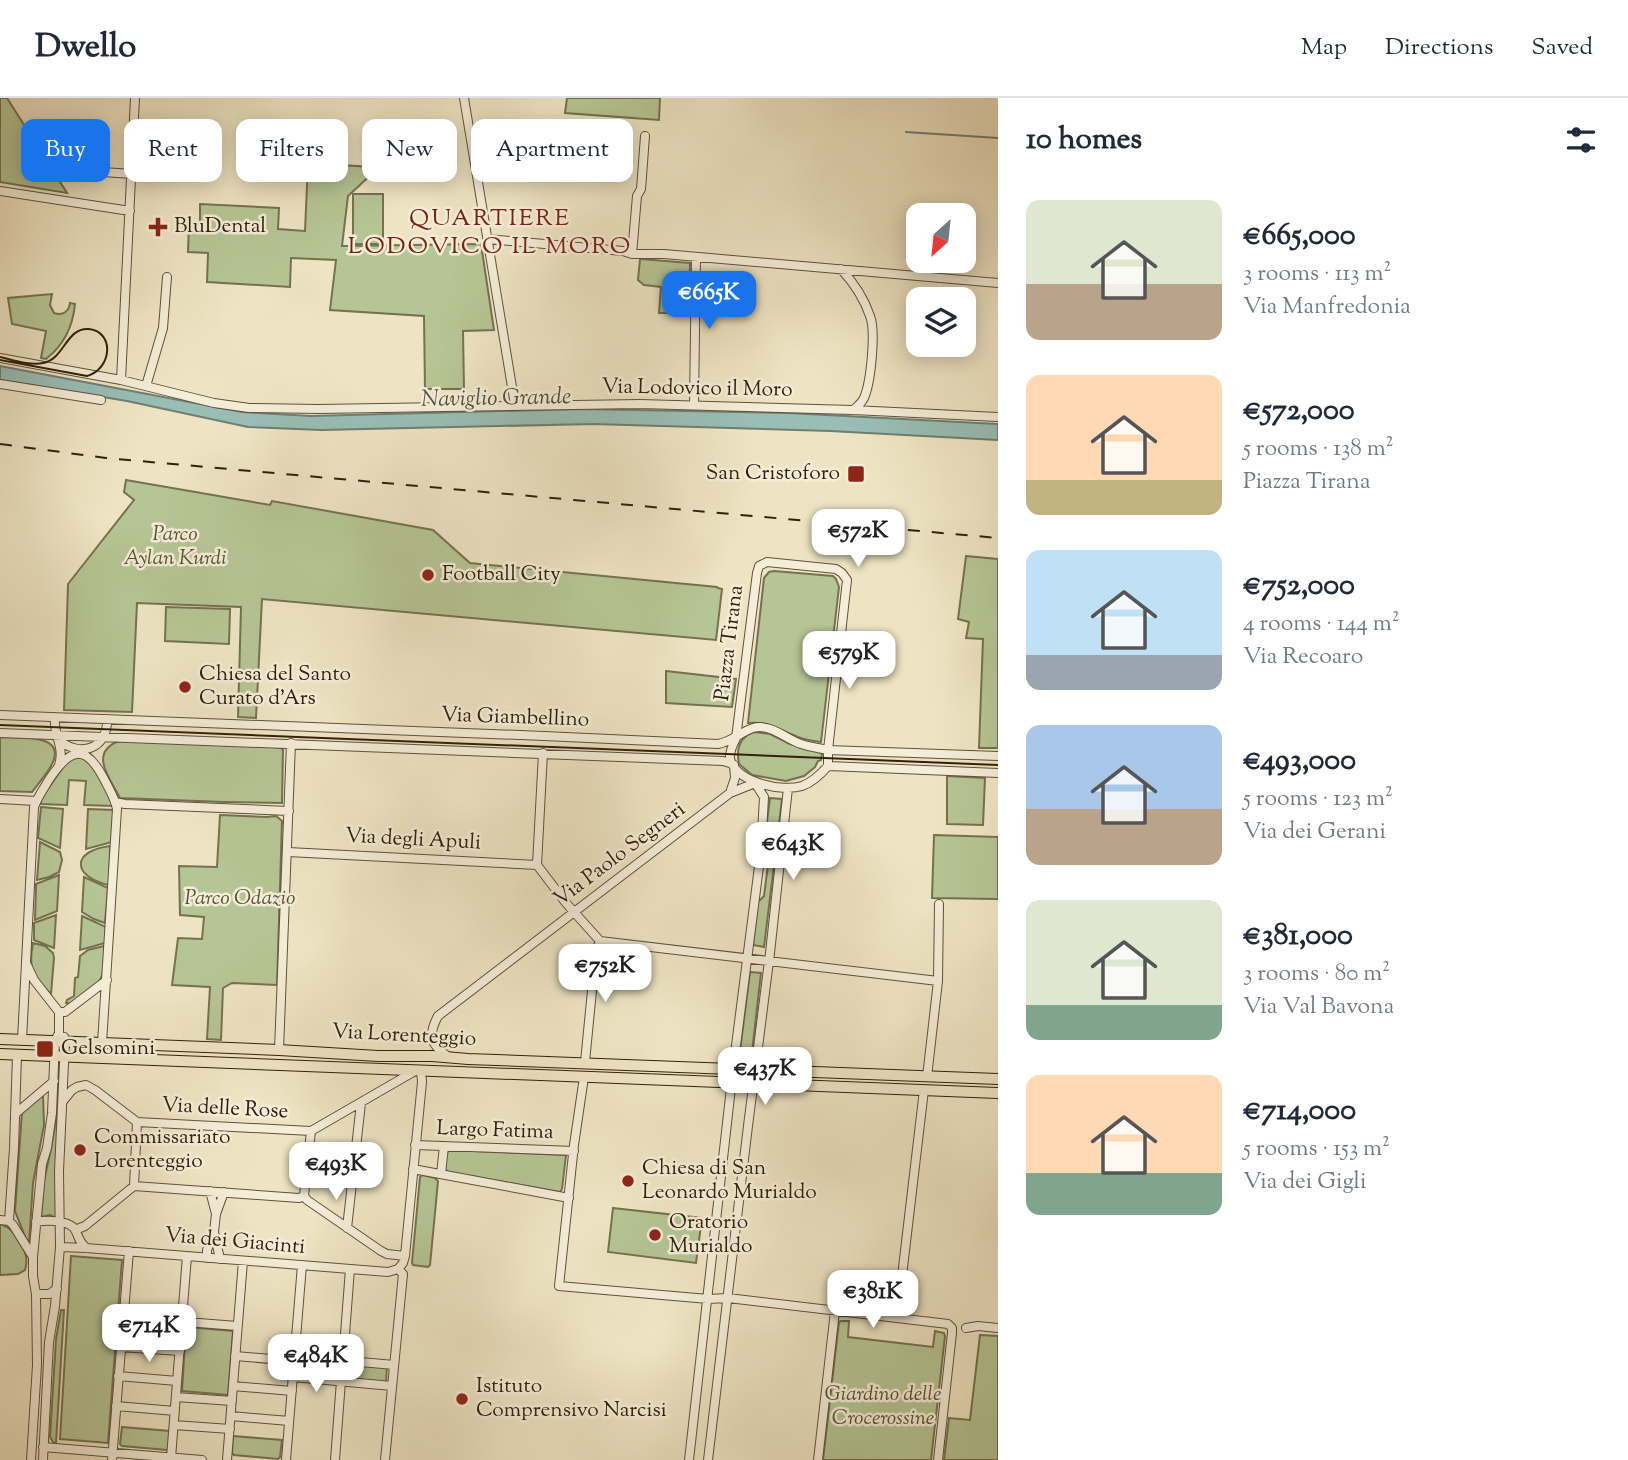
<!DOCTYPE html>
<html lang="en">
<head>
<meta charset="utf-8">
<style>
  :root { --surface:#fff; --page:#f6f6f7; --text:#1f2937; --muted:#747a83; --line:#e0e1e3; --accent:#1a73e8 }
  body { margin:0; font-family:"Sorts Mill Goudy",serif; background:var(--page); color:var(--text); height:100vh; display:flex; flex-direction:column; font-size:26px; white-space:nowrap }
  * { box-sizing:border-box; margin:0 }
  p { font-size:23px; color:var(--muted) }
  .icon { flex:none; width:38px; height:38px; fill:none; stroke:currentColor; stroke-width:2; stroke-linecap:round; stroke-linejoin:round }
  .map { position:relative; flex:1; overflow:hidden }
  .details { display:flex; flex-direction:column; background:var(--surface); width:630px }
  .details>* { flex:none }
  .banner { position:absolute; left:21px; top:21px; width:665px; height:63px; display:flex; gap:14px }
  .needle { width:46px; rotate:207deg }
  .tools { position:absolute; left:906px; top:105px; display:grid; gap:14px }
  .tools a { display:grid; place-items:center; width:70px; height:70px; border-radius:14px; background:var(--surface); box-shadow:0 4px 18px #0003; font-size:35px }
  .price { position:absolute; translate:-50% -60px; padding:0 16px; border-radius:14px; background:#fff; color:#222; font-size:23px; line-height:46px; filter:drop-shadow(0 2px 4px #0008) }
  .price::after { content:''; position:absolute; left:50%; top:42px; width:21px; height:16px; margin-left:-10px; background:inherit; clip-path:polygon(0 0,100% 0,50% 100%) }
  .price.active { background:var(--accent); color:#fff }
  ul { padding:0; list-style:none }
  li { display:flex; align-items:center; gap:21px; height:175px; padding:0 28px }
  li span { display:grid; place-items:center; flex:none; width:196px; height:140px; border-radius:14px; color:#555 }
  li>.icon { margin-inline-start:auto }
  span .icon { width:84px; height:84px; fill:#fffc; stroke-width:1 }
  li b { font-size:30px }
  h2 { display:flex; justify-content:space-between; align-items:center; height:84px; padding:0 28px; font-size:30px }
  .chip { padding:0 24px; border-radius:14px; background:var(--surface); box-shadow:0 4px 18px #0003; font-size:24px; line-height:63px }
  .chip.active { background:var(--accent); color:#fff }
  header { display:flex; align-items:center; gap:42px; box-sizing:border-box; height:98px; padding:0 35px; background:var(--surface); border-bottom:2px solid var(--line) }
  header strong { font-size:33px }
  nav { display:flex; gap:38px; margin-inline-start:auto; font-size:24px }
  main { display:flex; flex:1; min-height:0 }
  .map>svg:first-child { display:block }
  .green { fill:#b6c595; stroke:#747250; stroke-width:2 }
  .water { fill:#99beb6; stroke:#6f7f72; stroke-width:2 }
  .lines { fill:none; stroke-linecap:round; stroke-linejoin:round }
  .stream { stroke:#6f7f72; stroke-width:2 }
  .minor-casing { stroke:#60513a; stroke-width:10 }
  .major-casing { stroke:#31200c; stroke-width:12 }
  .minor { stroke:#f4edd8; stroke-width:8 }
  .major { stroke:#eee4c3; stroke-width:10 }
  .tram { stroke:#31200c; stroke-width:2 }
  .rail { stroke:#31200c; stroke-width:2; stroke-dasharray:12 12; stroke-linecap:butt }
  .poi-dot { fill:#8f2418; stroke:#f4edd8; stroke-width:2.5 }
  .labels { text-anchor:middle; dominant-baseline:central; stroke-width:5; stroke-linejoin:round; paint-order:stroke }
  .poi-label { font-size:21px; fill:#31200c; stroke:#f4edd8; text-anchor:start }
  .street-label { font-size:21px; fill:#31200c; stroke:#f4edd8 }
  .park-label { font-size:21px; font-style:italic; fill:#595235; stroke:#f4edd8 }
  .water-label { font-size:23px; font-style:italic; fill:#504f3f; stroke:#f4edd8 }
  .quarter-label { font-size:24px; letter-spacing:2px; fill:#7a1f14; stroke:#f4edd8 }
</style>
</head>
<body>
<header>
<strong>Dwello</strong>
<nav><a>Map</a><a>Directions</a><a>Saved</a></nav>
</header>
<main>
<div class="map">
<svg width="998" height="1362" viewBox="0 0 998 1362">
  <rect width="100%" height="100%" fill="#eee4c3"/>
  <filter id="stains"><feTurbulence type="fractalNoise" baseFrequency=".00286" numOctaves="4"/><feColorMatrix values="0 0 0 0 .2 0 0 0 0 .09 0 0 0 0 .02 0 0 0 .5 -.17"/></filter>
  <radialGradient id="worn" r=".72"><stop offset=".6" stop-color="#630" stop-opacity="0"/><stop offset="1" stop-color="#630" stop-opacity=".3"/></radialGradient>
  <!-- green -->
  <path class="green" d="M0 0H7L67 95 0 84Z
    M567 0H660L659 22 565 15Z
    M308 65 372 69 374 74 348 98 342 148 481 146 494 232 463 233 464 291H425L424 218 330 212 336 162 291 160 290 189 207 184 208 155 188 154 189 124H200V106L279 110 278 131 305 133Z
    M353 96H383V146H353Z
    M640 161 690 165 689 215H659L661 189 644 187 638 182Z
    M52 196 50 207 54 215C62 218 69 214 70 205L75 206C73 228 64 247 46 261L41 260 46 233 12 226 8 200Z
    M126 382 270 407 272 403 433 432 470 465 717 489 718 490 722 491 716 542 262 501 256 620 238 619 241 509 137 505 132 614 64 612 68 486 134 402 124 394Z
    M966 458 998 461V650H979L983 541 966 540 969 524 958 521Z
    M774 473 833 478 836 481 839 489 821 644C813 643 805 642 798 639 779 632 769 623 748 625L764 480 769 474Z
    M166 509 230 511 229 546 165 543Z
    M666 573 736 581 732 609 666 605Z
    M754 634 770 636 790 646 820 654 822 656 821 662 818 663 815 669 804 678 786 683 752 677 739 666C736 651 739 639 754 634Z
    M0 639C15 640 62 635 54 661 51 672 39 684 32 694L0 693Z
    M119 643 277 649 283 651 282 705 224 704 120 700C110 680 88 655 119 643Z
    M79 659C96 663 106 693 114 708L84 707 86 683 69 682 67 707 41 706V701L66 665 71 661Z
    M947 678 985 680 983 727 947 726Z
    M770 700 782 701 764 849 753 847 758 804 764 798 769 759 763 755Z
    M41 709 63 711 60 750 38 740Z
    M88 711 114 712 112 744 86 751Z
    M220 717 267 719 276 718 282 723 277 887 232 885 223 890 221 942 207 941 210 889 172 887 178 840 202 841 204 819 180 817 179 768 217 769Z
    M934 737 998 739V801L932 800Z
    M40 744 60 754 62 762 59 774 49 779 37 782Z
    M110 748 109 786 108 787C72 778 71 753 110 748Z
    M59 777 57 813 35 822 36 786Z
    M84 779 108 790 105 825 94 821 82 814Z
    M56 817 54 850 34 842V825Z
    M82 818 106 829 105 845 80 852Z
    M33 845 45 848 53 855 54 860 51 896C32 878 28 870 33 845Z
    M104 848C108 884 98 885 73 906L66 905 67 902 74 898 75 880 78 879 80 858 88 852Z
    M750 874 761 875 751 963 739 961Z
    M43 996 44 1027 33 1085 29 1146H28L15 1113 22 1013Z
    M57 1016 58 1017 56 1120 50 1117 41 1119 44 1083 51 1051Z
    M450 1052 566 1057 562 1091 560 1094 448 1074 445 1071 446 1055Z
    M423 1077 435 1080 438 1083 430 1167 428 1169 413 1167 412 1165 420 1079Z
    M613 1110 702 1120 696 1165 608 1154Z
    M0 1126C16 1131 31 1155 25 1172L18 1176 0 1177Z
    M71 1158 122 1162 108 1345 60 1341Z
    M61 1212H64L56 1345 53 1344 50 1339 56 1241Z
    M841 1223H849L848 1239 933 1249 935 1233 944 1235 945 1238 931 1362H823L839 1224Z
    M186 1229 233 1233 228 1297 182 1293Z
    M980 1237 998 1238V1362H944L949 1320 970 1322Z
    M300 1262 387 1269 386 1284 298 1277Z
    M122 1329 170 1333 169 1350 167 1352 122 1348 120 1346Z
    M233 1338 282 1342 280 1359 278 1361 234 1357 232 1355Z"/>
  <!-- water -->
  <path class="water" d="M0 268 242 314 311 318 582 311 788 315 998 326V342L830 333 593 326 321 332 248 329 127 303 0 282Z"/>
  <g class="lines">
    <!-- stream -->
    <path class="stream" d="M906 34 998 40"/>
    <!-- minor casing -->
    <g class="minor-casing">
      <path id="minor" d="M464 0 515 307
        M74 72 132 76
        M0 93 130 113
        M487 141 623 153 632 156H664L998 185
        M632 156 637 98 641 91 645 38
        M841 171C853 184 864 200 870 218 876 233 871 284 864 300 861 306 858 308 853 312
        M0 260 121 282 214 305 249 310 318 311 640 306 853 312 998 319
        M121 282 135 0
        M0 286 101 302
        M146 288 163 230 167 179
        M694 307 696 159
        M767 464 836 471 842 475 847 482 828 652V668C821 676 813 684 802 688 782 694 737 685 730 661 729 654 733 646 736 640L757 475 759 468Z
        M0 617 544 638 718 646C731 644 741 634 753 630 770 625 786 641 801 646 810 649 819 650 828 652L998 658
        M55 620C53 637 65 649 59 667
        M0 635 723 663 733 666
        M59 642C80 660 108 651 107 621
        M543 655 537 767 566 805 600 843
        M828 668 998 675
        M730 695 735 680 734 667
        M0 701 36 703
        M115 704 125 706 289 713
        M288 754 537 767
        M600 843 938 883
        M27 867 34 882 59 914V935L55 943 52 1015 47 1050 42 1066 33 1159V1178L36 1196 37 1267 31 1362
        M59 914H65L107 882
        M22 942 34 709C38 698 44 690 50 680 71 649 86 646 104 681 109 691 115 700 117 711L102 945
        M279 952 291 645
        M449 959C431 948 427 938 438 918L730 695 755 685
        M585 964 596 852 600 843
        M584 979 574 1047 559 1188 708 1201 728 1200 948 1226 952 1230V1235L938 1362
        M927 979 938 883 939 806
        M63 1003 72 992 77 989 86 987 95 992 137 1024 311 1033 415 973
        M15 1016 54 983
        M415 1047 574 1053
        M413 1071 569 1100
        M441 1076 444 1048
        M134 1088 137 1024
        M210 1093 216 1116
        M304 1098 307 1102 381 1153 387 1156 405 1158
        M304 1098 311 1033
        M0 1122 9 1123 13 1127 33 1159
        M9 1123 14 1050 17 957
        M36 1124C47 1122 64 1122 73 1129 79 1135 76 1141 86 1150
        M347 1130 361 1005
        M75 1132 85 1128 134 1088 299 1100 304 1098
        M214 1134 220 1161
        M60 1149 86 1150 388 1174 398 1171
        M207 1160V1152L214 1134 216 1116 224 1094
        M398 1171 403 1165 405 1158 422 984 421 973
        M36 1196H49L57 1191
        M123 1219 237 1228
        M897 1220 924 992
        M966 1230 978 1228 998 1230
        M121 1249 180 1253
        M235 1258 294 1263
        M294 1258 394 1267
        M343 1262 350 1171
        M118 1278 177 1283
        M293 1279 392 1288
        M233 1288 292 1293
        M176 1299 232 1303
        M116 1308 175 1313
        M231 1318 289 1323
        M174 1327 230 1331
        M43 1349 202 1362
        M171 1360 187 1158
        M43 1362 49 1244 55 1208 60 1149 59 1073 65 944 64 939
        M112 1362 129 1153
        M227 1362 243 1163
        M286 1362 302 1167
        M335 1362 341 1283
        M385 1362 403 1176 398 1171
        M689 1362 734 963 761 753 764 699 755 685
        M708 1362 748 1028 770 855 788 690
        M818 1362 835 1213"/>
    </g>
    <!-- major casing -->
    <g class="major-casing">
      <path id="major" d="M0 941 279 952 378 958H432L468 961 998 981
        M0 956 998 995"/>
    </g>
    <!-- minor -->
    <use href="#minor" class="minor"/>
    <!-- major -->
    <use href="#major" class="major"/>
    <!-- tram -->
    <path class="tram" d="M0 259C13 262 30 268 43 265 64 262 66 229 89 231 115 234 112 271 87 278L0 262
      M0 627 998 667"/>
    <!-- rail -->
    <path class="rail" d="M0 346 106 360 998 440"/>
  </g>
  <!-- markers -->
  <g class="poi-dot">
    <path d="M154.5 118.5h7v7h7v7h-7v7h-7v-7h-7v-7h7z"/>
    <rect x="847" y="367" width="18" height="18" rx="3.5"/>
    <circle cx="428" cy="477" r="7"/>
    <circle cx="185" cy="589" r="7"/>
    <rect x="36" y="942" width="18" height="18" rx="3.5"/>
    <circle cx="80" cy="1052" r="7"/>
    <circle cx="628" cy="1083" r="7"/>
    <circle cx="655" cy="1137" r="7"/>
    <circle cx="462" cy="1301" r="7"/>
  </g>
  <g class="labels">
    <!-- poi labels -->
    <g class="poi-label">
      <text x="174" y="129">BluDental</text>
      <text x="840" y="376" text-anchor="end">San Cristoforo</text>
      <text x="442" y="477">Football City</text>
      <text x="199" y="577">Chiesa del Santo<tspan x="199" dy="24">Curato d'Ars</tspan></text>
      <text x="61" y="951">Gelsomini</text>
      <text x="94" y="1040">Commissariato<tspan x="94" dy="24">Lorenteggio</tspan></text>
      <text x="642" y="1071">Chiesa di San<tspan x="642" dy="24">Leonardo Murialdo</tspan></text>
      <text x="669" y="1125">Oratorio<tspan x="669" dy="24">Murialdo</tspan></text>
      <text x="476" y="1289">Istituto<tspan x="476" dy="24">Comprensivo Narcisi</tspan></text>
    </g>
    <!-- street labels -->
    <g class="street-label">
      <text transform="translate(697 291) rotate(1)">Via Lodovico il Moro</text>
      <text transform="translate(730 545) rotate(-83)">Piazza Tirana</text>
      <text transform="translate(515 620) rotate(2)">Via Giambellino</text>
      <text transform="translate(413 742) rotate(3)">Via degli Apuli</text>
      <text transform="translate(620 757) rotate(-37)">Via Paolo Segneri</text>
      <text transform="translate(404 938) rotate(3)">Via Lorenteggio</text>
      <text transform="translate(225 1011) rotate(3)">Via delle Rose</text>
      <text transform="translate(495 1033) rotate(2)">Largo Fatima</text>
      <text transform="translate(235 1144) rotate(5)">Via dei Giacinti</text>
    </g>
    <!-- park labels -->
    <g class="park-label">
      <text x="175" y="437">Parco<tspan x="175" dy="24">Aylan Kurdi</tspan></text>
      <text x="240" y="801">Parco Odazio</text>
      <text x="883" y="1297">Giardino delle<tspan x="883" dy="24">Crocerossine</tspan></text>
    </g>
    <!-- water labels -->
    <g class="water-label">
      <text transform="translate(496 301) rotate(-1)">Naviglio Grande</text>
    </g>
    <!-- quarter labels -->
    <g class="quarter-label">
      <text x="490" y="121">QUARTIERE<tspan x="490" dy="28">LODOVICO IL MORO</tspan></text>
    </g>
  </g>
  <rect width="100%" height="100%" filter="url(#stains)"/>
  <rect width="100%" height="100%" fill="url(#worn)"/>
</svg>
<div class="tools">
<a><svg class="needle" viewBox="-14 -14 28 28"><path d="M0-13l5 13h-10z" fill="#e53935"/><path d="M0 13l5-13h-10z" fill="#747a83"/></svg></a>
<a><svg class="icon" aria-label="layers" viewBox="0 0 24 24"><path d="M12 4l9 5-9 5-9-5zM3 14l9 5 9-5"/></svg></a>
</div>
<b class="price active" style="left:709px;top:233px">€665K</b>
<b class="price" style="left:858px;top:471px">€572K</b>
<b class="price" style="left:849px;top:593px">€579K</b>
<b class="price" style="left:793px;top:784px">€643K</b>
<b class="price" style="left:605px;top:906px">€752K</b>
<b class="price" style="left:765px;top:1009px">€437K</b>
<b class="price" style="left:336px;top:1104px">€493K</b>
<b class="price" style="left:873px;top:1232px">€381K</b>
<b class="price" style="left:149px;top:1266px">€714K</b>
<b class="price" style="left:316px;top:1296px">€484K</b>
<div class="banner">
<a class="chip active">Buy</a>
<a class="chip">Rent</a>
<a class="chip">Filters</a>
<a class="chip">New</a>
<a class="chip">Apartment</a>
</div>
</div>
<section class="details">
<h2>10 homes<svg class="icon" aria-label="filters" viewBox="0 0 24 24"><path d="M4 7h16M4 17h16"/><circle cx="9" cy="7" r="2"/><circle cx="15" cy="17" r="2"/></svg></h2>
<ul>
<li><span style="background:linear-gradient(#dfe7d0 60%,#b9a48a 0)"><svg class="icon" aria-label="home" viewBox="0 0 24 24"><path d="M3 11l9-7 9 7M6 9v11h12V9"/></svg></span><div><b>€665,000</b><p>3 rooms · 113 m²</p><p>Via Manfredonia</p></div></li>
<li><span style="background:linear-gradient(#ffd9b3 75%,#c2b280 0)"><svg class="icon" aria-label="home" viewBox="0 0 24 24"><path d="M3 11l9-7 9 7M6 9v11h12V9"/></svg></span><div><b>€572,000</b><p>5 rooms · 138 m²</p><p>Piazza Tirana</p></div></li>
<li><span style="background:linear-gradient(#bfe0f5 75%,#9aa5b1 0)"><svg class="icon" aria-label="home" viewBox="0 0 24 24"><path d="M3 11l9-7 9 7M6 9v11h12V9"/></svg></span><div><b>€752,000</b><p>4 rooms · 144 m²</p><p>Via Recoaro</p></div></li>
<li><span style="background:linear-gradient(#a9c7e8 60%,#b9a48a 0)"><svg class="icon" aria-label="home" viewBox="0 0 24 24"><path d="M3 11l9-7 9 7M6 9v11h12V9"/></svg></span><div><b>€493,000</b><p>5 rooms · 123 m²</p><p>Via dei Gerani</p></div></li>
<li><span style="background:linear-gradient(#dfe7d0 75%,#7fa58c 0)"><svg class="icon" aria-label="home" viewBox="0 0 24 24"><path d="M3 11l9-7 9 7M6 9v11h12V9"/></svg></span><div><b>€381,000</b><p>3 rooms · 80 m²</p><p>Via Val Bavona</p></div></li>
<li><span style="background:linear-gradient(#ffd9b3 70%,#7fa58c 0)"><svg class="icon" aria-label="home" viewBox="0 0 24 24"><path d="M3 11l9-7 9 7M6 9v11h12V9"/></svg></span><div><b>€714,000</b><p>5 rooms · 153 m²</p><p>Via dei Gigli</p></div></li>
</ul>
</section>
</main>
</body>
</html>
